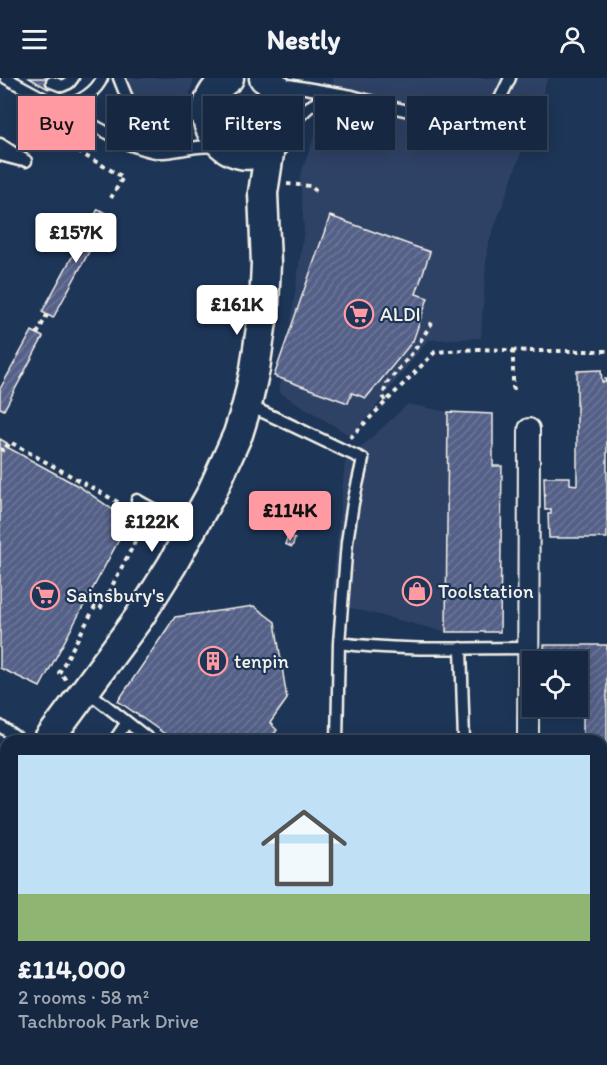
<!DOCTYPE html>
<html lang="en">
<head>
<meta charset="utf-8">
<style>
  :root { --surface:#162841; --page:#23344c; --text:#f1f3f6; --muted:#9ea6b1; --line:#35445a; --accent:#ff9aa2 }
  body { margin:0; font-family:Itim,sans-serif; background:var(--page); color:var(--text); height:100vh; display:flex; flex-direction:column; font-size:22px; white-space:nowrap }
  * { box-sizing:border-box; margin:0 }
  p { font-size:20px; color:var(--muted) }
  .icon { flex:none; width:33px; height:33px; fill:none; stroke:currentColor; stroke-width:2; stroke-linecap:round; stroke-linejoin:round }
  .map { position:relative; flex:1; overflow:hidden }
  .panel { position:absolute; left:0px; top:657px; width:608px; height:330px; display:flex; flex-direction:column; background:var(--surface); border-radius:18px 18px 0 0; box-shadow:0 3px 15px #0003,0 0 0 2px var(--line) }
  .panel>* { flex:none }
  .guide { position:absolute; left:18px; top:18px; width:572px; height:54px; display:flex; gap:12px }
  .fabs { position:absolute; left:522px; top:573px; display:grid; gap:12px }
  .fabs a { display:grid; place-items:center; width:66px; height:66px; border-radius:0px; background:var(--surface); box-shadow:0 3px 15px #0003,0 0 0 2px var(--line); font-size:30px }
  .price { position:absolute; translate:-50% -51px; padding:0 14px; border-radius:6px; background:#fff; color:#222; font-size:20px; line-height:39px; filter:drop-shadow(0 2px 3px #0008) }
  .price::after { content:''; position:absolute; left:50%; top:36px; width:18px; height:14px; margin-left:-9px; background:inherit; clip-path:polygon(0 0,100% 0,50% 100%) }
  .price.on { background:var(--accent); color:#111 }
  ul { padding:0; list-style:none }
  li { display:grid; align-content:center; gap:12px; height:318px; padding:0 18px }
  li+li { border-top:2px solid var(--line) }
  li span { display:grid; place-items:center; height:186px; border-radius:0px; color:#555 }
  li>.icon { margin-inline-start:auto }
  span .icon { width:108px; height:108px; fill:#fffc; stroke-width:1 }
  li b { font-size:26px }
  .tag { padding:0 21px; border-radius:0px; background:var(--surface); box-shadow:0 3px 15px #0003,0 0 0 2px var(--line); font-size:21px; line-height:54px }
  .tag.on { background:var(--accent); color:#111 }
  header { display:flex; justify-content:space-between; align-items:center; height:78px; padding:0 18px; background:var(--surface); font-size:27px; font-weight:700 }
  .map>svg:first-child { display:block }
  .built { fill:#2e4266 }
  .industrial { fill:url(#industrial-grid) }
  .building { fill:url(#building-hatch); stroke:#f4f1e8; stroke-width:1.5 }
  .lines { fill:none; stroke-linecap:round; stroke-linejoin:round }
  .lane-casing { stroke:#f4f1e8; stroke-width:15 }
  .street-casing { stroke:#f4f1e8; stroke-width:24 }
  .secondary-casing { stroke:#f4f1e8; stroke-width:33 }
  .path { stroke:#f4f1e8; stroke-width:4; stroke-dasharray:4.5 4.5; stroke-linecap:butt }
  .lane { stroke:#1d3557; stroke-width:10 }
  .street { stroke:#1d3557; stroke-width:20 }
  .secondary { stroke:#1d3557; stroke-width:28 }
  .labels { text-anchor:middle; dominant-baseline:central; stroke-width:4.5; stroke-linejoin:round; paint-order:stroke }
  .poi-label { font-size:20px; fill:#f4f1e8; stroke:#1d3557; text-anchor:start }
</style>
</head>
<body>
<header><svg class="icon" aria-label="menu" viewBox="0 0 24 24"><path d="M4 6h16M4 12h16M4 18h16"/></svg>Nestly<svg class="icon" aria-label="person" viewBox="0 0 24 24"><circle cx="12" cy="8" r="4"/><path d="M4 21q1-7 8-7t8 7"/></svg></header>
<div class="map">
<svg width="607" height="987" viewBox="0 0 607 987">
  <defs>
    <pattern id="industrial-grid" width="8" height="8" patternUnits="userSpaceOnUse" patternTransform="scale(1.5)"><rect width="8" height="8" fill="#2e4266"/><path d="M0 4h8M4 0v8" fill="none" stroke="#4d5e7c"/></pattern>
    <pattern id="building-hatch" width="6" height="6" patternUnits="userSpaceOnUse" patternTransform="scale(1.5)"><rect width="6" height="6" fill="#546088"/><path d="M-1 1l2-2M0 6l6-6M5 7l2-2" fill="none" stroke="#6d7799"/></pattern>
  </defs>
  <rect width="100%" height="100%" fill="#1d3557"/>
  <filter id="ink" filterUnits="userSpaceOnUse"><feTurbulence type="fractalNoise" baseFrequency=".0167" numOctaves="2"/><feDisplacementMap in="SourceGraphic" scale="12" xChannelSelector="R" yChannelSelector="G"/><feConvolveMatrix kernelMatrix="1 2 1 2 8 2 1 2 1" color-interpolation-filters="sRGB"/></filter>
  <g filter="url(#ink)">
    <!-- built -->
    <path class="built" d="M119 0H194L183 42 155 45 131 28Z
      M333 0H548L487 170 481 260 428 262 352 359 279 314 290 251 304 152 300 98 316 54 343 38 332 15Z
      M408 326 448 334 446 554 331 525 345 384Z"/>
    <!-- industrial -->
    <path class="industrial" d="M0 879 6 882V981H130L139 987H0Z"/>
    <!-- building -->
    <path class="building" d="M29 0H54L48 11Z
      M98 131 109 137 53 240 42 234Z
      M330 138 430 174 416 216 428 220 413 263 366 320 352 315 348 325 274 298Z
      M32 253 43 259 4 332 0 330V311Z
      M601 292 602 304H606L605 301H607V460H549L548 436H551V431L545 432 544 399H570V406L577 407V293Z
      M448 334 493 336V388H502L500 554H446Z
      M0 361 7 365 5 368 80 409 129 443 40 609 0 590Z
      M288 458 295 461 292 469 285 466Z
      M254 528 275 544 287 621 270 645 277 652 269 663H175L118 623 175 539Z
      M544 567H607V728H602V663H583V621H578V584H545Z
      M602 826H607V856H602Z
      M0 887 6 891V906L0 916Z
      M232 981H349L348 987H231Z
      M446 981H476V987H446Z
      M550 981H581V985L550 984Z"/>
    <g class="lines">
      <!-- lane casing -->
      <g class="lane-casing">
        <path id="lane" d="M6 0 128 66C137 69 147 73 156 74 178 75 198 65 219 70
          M119 0C123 10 127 21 132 30 141 44 160 49 174 45 185 43 195 37 205 33
          M52 4 62 8 69 5 73 0
          M282 6 352 18 391 29 487 51
          M498 25 510 0
          M60 30C76 25 95 17 102 0
          M291 46 309 29 332 15
          M0 66 26 83
          M0 77 19 82
          M247 327C287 344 324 364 363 381L353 425 347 464 339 565 337 663
          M137 422C149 429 165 439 181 438 185 438 191 435 196 433
          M339 565C401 573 465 570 528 570
          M461 570 464 663
          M86 612 151 663
          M0 648 21 663
          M114 663 127 644"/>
      </g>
      <!-- street casing -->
      <g class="street-casing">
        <path id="street" d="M528 663 529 351
          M602 791H607
          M602 909 607 908
          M385 987V981
          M508 987V981"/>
      </g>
      <!-- secondary casing -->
      <g class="secondary-casing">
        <path id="secondary" d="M229 0C174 36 235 103 273 66 281 58 287 50 287 38 288 20 279 9 264 0
          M48 663 140 538 172 487 211 416 238 356 247 327 255 291 264 229 266 185 263 115 270 69
          M0 730 6 722"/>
      </g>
      <!-- path -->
      <path class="path" d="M64 57 61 64 123 99 111 120
        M287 106 311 108 317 114
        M37 256 47 237
        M513 272V309L515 313
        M385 323 383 317 387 305 414 273 433 243
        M350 360 435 274 479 271 533 273H607
        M0 371 5 373 10 364 123 427
        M66 601 59 595 95 529 100 531 146 443
        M525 986H548"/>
      <!-- lane -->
      <use href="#lane" class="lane"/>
      <!-- street -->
      <use href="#street" class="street"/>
      <!-- secondary -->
      <use href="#secondary" class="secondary"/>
    </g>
  </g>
  <!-- icons -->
  <defs>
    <g id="supermarket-ring" transform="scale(1.5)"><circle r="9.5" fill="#1d3557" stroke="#ff9aa2" stroke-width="1.5"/><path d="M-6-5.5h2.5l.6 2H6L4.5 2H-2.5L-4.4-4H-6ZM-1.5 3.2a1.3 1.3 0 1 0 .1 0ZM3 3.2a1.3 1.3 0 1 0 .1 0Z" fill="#ff9aa2"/></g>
    <g id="shop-ring" transform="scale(1.5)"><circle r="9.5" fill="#1d3557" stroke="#ff9aa2" stroke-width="1.5"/><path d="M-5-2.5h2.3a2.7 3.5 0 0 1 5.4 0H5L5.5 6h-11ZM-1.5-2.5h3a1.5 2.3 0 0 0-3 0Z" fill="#ff9aa2"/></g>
    <g id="building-ring" transform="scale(1.5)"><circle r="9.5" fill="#1d3557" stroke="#ff9aa2" stroke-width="1.5"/><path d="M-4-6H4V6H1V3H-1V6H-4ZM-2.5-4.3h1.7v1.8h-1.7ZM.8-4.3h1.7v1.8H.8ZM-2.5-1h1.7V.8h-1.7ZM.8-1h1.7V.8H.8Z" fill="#ff9aa2"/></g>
  </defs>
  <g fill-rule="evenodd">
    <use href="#supermarket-ring" x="359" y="236"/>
    <use href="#shop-ring" x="417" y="513"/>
    <use href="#supermarket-ring" x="45" y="517"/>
    <use href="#building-ring" x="213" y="583"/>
  </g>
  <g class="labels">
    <!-- poi labels -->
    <g class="poi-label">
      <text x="380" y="236">ALDI</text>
      <text x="438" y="513">Toolstation</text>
      <text x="66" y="517">Sainsbury's</text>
      <text x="234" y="583">tenpin</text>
    </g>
  </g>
</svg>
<div class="fabs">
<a><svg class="icon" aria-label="locate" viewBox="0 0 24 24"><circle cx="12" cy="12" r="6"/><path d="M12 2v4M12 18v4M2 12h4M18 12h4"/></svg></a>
</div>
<b class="price" style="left:76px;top:186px">£157K</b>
<b class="price" style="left:237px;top:258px">£161K</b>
<b class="price on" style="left:290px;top:464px">£114K</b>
<b class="price" style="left:152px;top:475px">£122K</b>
<div class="guide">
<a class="tag on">Buy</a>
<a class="tag">Rent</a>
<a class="tag">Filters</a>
<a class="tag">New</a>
<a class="tag">Apartment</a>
</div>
<section class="panel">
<ul>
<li><span style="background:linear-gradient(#bfe0f5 75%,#8fb573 0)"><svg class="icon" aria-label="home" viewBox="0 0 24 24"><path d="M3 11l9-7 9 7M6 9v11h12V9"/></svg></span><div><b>£114,000</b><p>2 rooms · 58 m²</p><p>Tachbrook Park Drive</p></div></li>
</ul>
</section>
</div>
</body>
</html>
